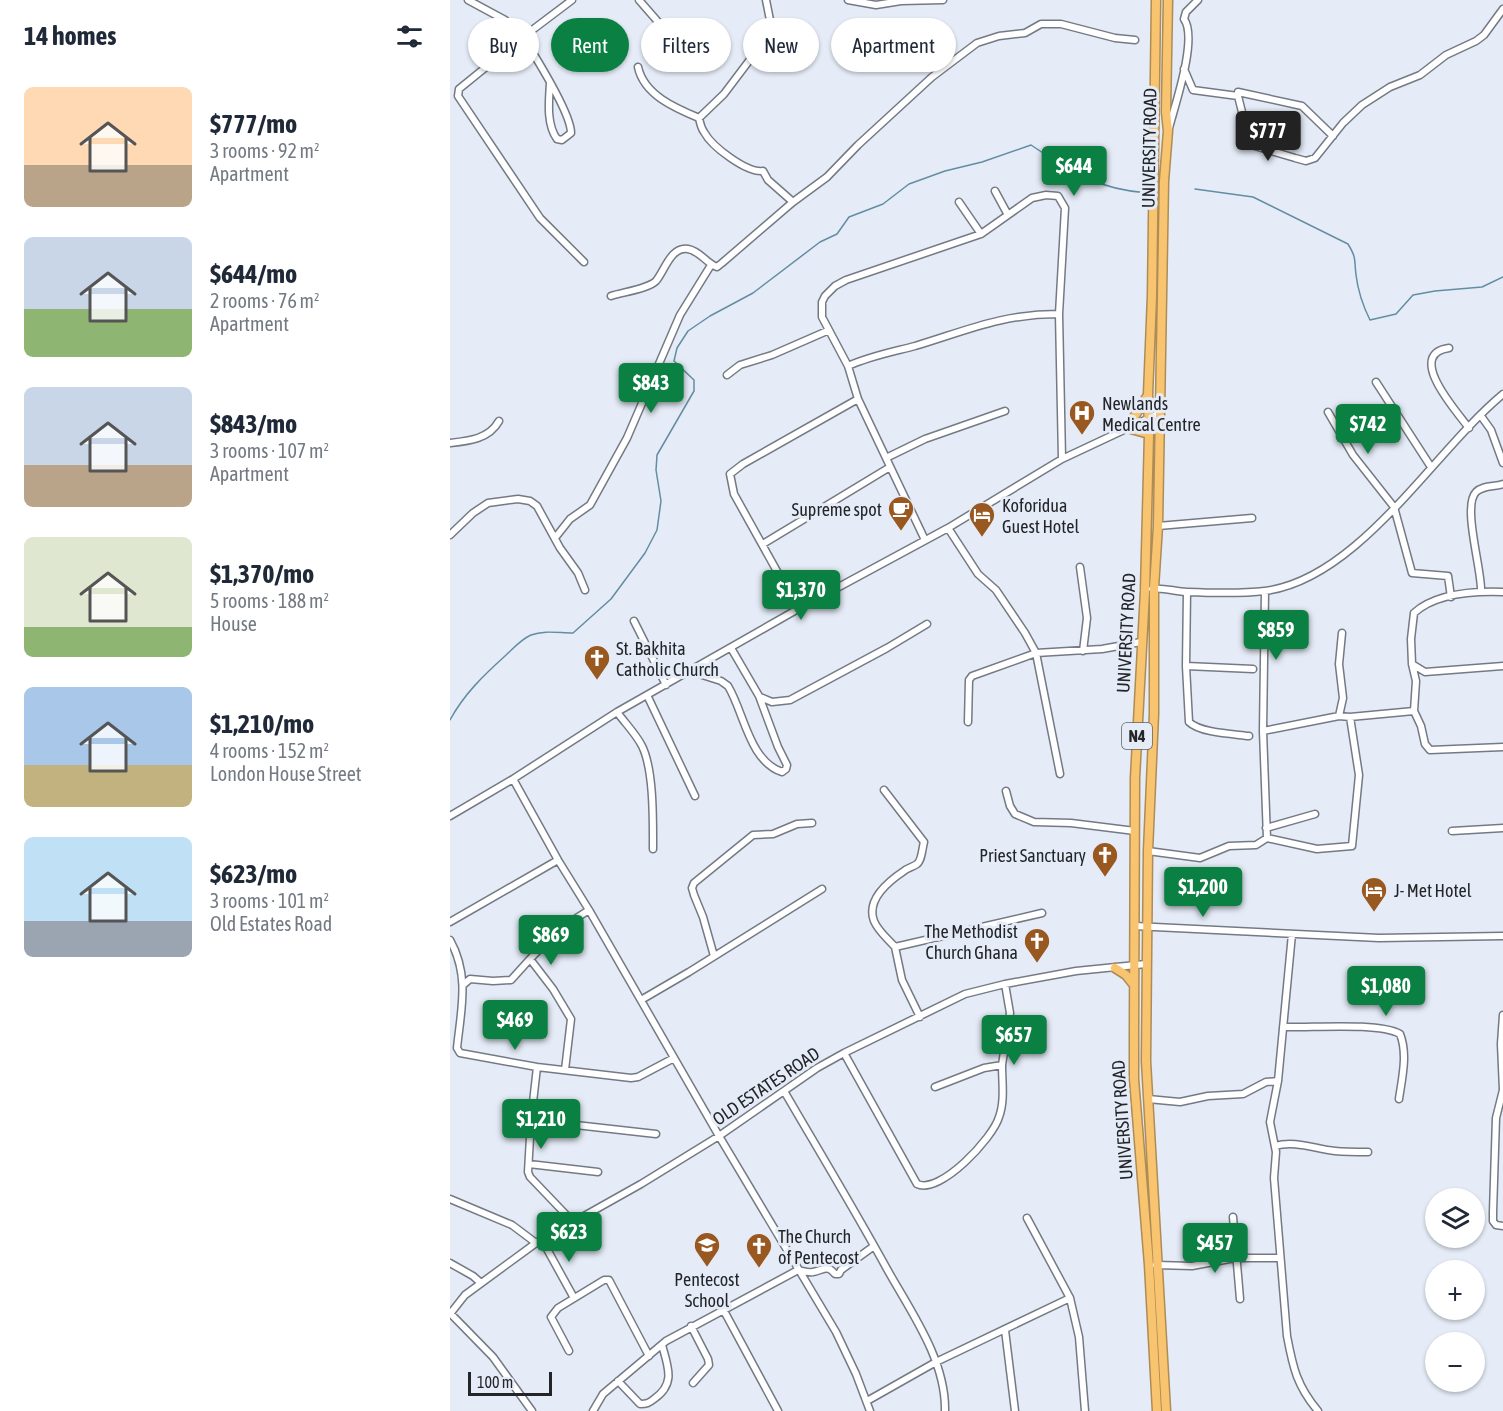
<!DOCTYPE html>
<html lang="en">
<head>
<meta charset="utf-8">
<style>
  :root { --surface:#fff; --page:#f2f2f3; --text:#1f2937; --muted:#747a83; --accent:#0b8043 }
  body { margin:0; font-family:"Asap Condensed",sans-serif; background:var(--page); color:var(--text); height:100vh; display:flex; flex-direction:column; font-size:22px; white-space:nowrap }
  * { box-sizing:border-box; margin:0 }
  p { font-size:20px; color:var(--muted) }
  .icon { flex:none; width:33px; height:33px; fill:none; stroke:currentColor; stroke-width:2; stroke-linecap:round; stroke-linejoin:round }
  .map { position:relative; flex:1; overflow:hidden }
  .side { display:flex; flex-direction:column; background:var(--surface); width:450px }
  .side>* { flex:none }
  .banner { position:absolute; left:18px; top:18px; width:570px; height:54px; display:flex; gap:12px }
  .controls { position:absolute; left:975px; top:1188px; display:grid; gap:12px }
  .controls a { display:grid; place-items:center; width:60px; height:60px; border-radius:50%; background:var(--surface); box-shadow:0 2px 4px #0004; font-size:30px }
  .scale { position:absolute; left:18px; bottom:15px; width:84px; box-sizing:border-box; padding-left:6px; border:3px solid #232529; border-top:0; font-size:16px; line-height:21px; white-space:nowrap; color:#232529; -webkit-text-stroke:4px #e5ecf7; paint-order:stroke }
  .price { position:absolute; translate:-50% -51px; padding:0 14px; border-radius:6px; background:var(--accent); color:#fff; font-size:20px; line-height:39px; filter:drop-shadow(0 2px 3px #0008) }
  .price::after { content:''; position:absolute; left:50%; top:36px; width:18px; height:14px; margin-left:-9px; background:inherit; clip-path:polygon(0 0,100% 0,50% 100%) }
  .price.current { background:#222; color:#fff }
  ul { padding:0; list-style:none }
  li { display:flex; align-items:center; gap:18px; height:150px; padding:0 24px }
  li span { display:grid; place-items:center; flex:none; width:168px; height:120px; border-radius:9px; color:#555 }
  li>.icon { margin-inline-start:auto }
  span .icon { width:72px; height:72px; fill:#fffc; stroke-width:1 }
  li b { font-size:26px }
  h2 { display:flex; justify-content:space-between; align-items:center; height:72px; padding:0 24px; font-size:26px }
  .tag { padding:0 21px; border-radius:27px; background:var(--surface); box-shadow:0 2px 4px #0004; font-size:21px; line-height:54px }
  .tag.current { background:var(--accent); color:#fff }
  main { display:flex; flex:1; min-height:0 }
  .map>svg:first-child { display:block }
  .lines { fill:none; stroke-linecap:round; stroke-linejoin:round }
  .stream { stroke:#638da1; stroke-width:1.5 }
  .minor-casing { stroke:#747a84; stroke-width:9 }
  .highway-casing { stroke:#ad8c57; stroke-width:11 }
  .minor { stroke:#fff; stroke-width:6 }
  .highway { stroke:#f8c470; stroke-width:8 }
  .labels { text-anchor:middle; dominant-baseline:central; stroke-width:6; stroke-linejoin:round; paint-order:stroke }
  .shield { fill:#e5ecf7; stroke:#5d6167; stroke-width:1.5 }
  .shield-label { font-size:16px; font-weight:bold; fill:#232529 }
  .street-label { font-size:18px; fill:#232529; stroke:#e5ecf7 }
  .poi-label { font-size:18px; fill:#232529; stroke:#e5ecf7; text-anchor:start }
</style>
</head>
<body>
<main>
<section class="side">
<h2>14 homes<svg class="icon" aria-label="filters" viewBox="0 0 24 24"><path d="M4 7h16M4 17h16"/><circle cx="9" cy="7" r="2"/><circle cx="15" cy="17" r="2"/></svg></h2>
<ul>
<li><span style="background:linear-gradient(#ffd9b3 65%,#b9a48a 0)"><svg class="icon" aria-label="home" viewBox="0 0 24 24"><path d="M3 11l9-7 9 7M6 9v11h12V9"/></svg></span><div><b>$777/mo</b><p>3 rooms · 92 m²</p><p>Apartment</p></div></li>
<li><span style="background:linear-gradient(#c9d6e8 60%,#8fb573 0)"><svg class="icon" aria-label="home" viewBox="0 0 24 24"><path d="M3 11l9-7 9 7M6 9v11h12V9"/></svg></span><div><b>$644/mo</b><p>2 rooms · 76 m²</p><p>Apartment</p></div></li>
<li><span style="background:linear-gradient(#c9d6e8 65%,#b9a48a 0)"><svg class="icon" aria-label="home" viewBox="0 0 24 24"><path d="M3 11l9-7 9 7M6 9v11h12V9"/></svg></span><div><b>$843/mo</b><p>3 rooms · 107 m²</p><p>Apartment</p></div></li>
<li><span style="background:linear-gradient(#dfe7d0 75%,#8fb573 0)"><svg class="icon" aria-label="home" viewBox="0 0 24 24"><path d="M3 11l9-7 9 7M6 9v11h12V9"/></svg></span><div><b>$1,370/mo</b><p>5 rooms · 188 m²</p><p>House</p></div></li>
<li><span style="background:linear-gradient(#a9c7e8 65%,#c2b280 0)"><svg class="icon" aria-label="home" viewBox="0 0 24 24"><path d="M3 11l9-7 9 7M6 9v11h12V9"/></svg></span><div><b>$1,210/mo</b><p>4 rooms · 152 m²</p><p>London House Street</p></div></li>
<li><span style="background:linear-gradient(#bfe0f5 70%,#9aa5b1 0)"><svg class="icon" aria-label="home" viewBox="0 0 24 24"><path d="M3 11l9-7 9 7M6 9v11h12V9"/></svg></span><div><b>$623/mo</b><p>3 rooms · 101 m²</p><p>Old Estates Road</p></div></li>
</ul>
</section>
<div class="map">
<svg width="1053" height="1411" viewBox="0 0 1053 1411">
  <rect width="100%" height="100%" fill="#e5ecf7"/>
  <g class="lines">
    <!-- stream -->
    <path class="stream" d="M745 189 803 197 898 244C907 259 904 259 906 275 908 291 913 306 920 320L946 314 963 295 985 291 1032 287 1053 277
      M0 720C14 694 34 675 55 656 64 648 70 640 81 635 94 630 109 633 123 633L161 599 195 553 207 530 211 501 206 470 207 455 244 391V380L224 361 227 348 238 331 260 316 303 293 370 242 387 234 399 217 433 204 459 184 495 171 532 162 581 145C621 172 650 190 698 193"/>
    <!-- minor casing -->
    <g class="minor-casing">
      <path id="minor" d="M18 0 55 20 73 37 9 89 8 96 90 218 134 262
        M189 0 216 31
        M398 0 426 5 451 1 493 0
        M188 67C194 95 225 108 249 118 250 123 251 128 254 132 262 147 297 173 313 171L318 180 343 202
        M734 69 743 90 788 96V92L852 106 883 136
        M100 83C99 100 96 124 107 139L112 140 121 133C121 114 85 56 73 37L122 0
        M788 96 792 112 791 133 794 140 805 146 845 158 856 161 865 158 893 123 912 105 940 87 970 75 996 55 1026 41 1034 35 1053 9
        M249 118 274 94 311 45 318 29 320 20 316 0
        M719 128C725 105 748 38 734 19L736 12 748 0
        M545 191 558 215
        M509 202 531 234
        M161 296C173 292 198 289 206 281 215 270 221 246 238 249 250 251 256 263 267 267L272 263 343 202 377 177 408 145 482 77 527 43 549 36 575 33 591 24H611L665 38 685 40
        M999 348C955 354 1006 411 1019 428
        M398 366C420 356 442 352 465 346 518 330 552 314 609 314
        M277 375 290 365 322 355 377 331
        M926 382 981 467
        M878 412 903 455 944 507 962 573 998 576 1001 597
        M1031 416 1041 430 1053 463
        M0 443C19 441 39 439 49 421
        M436 458 475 439 555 411
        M708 526 802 518
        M498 528 528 574 546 590 575 633 586 653 610 774
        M0 535 23 513 38 503 68 499 80 501 87 506 110 548 128 573 135 590
        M105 538 120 519 140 505 177 438 230 315 261 265
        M475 540 408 399 398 366 372 317V302L375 296 385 286 396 280 531 234 582 198 596 195 608 196 615 208 609 314 612 459
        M313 544 440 467
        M630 567 637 618 633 651
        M702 589C713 587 726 592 737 592 762 593 790 594 815 591 909 579 983 452 1053 394
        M1031 591C1032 570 1012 506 1026 492 1033 485 1044 487 1053 484
        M737 592 736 666 739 722C750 733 784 734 799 736
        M1053 592C1025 591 986 593 964 613L961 639 962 664 966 681 964 711 971 726 975 744 980 750 1053 747
        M348 609 284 494 280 474 293 464 408 399
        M184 621 216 685
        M962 664 975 672 1053 666
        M736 666 803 669
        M246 667 249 674 271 681 278 686C294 712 299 761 332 772L336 769 337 765 328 747 309 696 281 648
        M197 695 245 796
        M310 697 322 702 340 700 437 648 477 624
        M167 712C175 723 186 734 192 746 204 770 203 822 203 849
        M889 716 893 698 889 664 892 633
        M518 722 519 680 522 676 586 653 652 649 691 642
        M813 731 815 591
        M63 779 108 860 139 910 269 1136 386 1332 406 1374 420 1411
        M434 790 474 842C472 849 472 860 467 864 463 867 457 868 454 871 439 881 416 900 424 921 428 931 438 939 445 947
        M556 791 560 806 565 814 584 822 621 823 685 831
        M0 816 63 779 167 712 348 609 498 528 612 459 710 413
        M816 828 865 814
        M1002 831 1053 828
        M817 838 867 849 902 846 909 775 900 717
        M698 851 750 858 779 846 806 845 817 838 813 731 889 716 900 717 964 711
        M0 922 108 860
        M684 926 929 938 1053 936
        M842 934 828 1081 820 1122 826 1152 824 1178 837 1336C843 1368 847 1386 868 1411
        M0 940C20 976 11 1009 7 1048L10 1053 87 1067 181 1078 188 1077 224 1058
        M264 956 253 917 244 895 242 888 244 883 303 835 323 834 347 824 362 823
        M80 959 108 930 139 910
        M13 985 20 979 43 981 61 980 80 959 103 989 121 1019 115 1070
        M191 1000 239 972 372 889
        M1053 1015 1051 1044 1053 1090 1046 1118 1043 1212V1221L1046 1225 1053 1226
        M470 1017 452 980 445 947 592 913
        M833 1027C862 1028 928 1022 950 1034 958 1054 952 1078 949 1099
        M394 1053 467 1184C490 1195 543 1138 549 1117 555 1101 552 1082 552 1065
        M87 1067 81 1120 78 1172 80 1177 124 1223
        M485 1087 534 1068 552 1065 560 1013 555 984
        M334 1091C369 1151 404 1209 437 1269 461 1312 496 1360 495 1411
        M698 1099 730 1102 758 1096 793 1094 816 1082 828 1081
        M81 1120 206 1134
        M825 1146C845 1140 865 1149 885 1151 896 1152 907 1152 918 1152
        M79 1164 148 1172
        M0 1199 62 1225 86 1243
        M783 1217 790 1299
        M577 1218 620 1298 629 1337 635 1411
        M92 1240 124 1298
        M0 1263 23 1276 31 1283
        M706 1265 742 1266 785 1258H830
        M273 1309 328 1411
        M0 1313 43 1357 82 1411
        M0 1314 15 1295 86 1243 191 1184 269 1136 367 1068 394 1053 515 994 555 984 626 971 696 964
        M241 1326 258 1359 259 1365 243 1383
        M555 1330 565 1411
        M119 1351 101 1317 108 1308 154 1280H159L199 1356
        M168 1381 190 1404C197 1404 199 1403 204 1399 226 1384 218 1367 212 1345
        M417 1401 486 1362 620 1298
        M143 1411 153 1394 216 1341 348 1270C353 1271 359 1273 363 1272 374 1270 377 1264 385 1274H389L391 1270 424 1246"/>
    </g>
    <!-- highway casing -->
    <g class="highway-casing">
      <path id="highway" d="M706 0 702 296 698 394 699 434 695 591 685 778 684 1033V1079L699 1265 707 1411
        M698 395 677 428 699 434
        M665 968 676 975 684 985
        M716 1411 696 1061 698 851 704 714V588L708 526 714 181 718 131 716 112 718 0"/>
    </g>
    <!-- minor -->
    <use href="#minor" class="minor"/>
    <!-- highway -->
    <use href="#highway" class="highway"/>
  </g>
  <!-- icons -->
  <defs>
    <g id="hospital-pin" transform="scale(1.35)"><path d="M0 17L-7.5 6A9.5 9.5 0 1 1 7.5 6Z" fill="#985820" stroke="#e5ecf7"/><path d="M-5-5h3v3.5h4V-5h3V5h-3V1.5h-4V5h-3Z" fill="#fff"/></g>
    <g id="cafe-pin" transform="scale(1.35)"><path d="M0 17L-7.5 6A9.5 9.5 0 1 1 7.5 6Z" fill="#985820" stroke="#e5ecf7"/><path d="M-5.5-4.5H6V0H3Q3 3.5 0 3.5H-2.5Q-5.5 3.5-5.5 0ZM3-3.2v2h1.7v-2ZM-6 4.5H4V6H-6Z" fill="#fff"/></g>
    <g id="hotel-pin" transform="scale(1.35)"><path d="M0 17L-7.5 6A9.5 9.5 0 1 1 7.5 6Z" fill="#985820" stroke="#e5ecf7"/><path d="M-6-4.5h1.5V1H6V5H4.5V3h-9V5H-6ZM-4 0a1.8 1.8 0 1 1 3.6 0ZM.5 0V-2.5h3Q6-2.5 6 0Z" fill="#fff"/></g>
    <g id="church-pin" transform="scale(1.35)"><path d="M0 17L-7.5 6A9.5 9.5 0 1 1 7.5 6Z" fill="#985820" stroke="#e5ecf7"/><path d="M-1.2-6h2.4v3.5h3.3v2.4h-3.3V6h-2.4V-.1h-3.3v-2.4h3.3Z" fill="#fff"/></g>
    <g id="school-pin" transform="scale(1.35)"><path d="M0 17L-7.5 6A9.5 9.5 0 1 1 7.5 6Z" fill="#985820" stroke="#e5ecf7"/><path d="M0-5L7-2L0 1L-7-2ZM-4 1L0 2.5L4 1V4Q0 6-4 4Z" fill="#fff"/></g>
  </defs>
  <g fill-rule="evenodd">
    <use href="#hospital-pin" x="632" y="413"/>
    <use href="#cafe-pin" x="451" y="509"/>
    <use href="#hotel-pin" x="532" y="515"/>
    <use href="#church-pin" x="147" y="658"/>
    <use href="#church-pin" x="655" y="855"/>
    <use href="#hotel-pin" x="924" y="890"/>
    <use href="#church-pin" x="587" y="941"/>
    <use href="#school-pin" x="257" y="1245"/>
    <use href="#church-pin" x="309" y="1246"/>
  </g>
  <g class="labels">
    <!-- shield labels -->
    <rect class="shield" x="672" y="723" width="30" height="26" rx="4.5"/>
    <g class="shield-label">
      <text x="687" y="736">N4</text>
    </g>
    <!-- street labels -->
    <g class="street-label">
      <text transform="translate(699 148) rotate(-89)">UNIVERSITY ROAD</text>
      <text transform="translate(676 633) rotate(-87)">UNIVERSITY ROAD</text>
      <text transform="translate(316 1086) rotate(-34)">OLD ESTATES ROAD</text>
      <text transform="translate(672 1120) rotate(-94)">UNIVERSITY ROAD</text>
    </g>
    <!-- poi labels -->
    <g class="poi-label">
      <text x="652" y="403">Newlands<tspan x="652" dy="21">Medical Centre</tspan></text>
      <text x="552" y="505">Koforidua<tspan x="552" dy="21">Guest Hotel</tspan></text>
      <text x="432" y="509" text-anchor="end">Supreme spot</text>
      <text x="166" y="648">St. Bakhita<tspan x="166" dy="21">Catholic Church</tspan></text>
      <text x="636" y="855" text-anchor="end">Priest Sanctuary</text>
      <text x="944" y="890">J- Met Hotel</text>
      <text x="568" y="931" text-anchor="end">The Methodist<tspan x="568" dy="21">Church Ghana</tspan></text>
      <text x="328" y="1236">The Church<tspan x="328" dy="21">of Pentecost</tspan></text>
      <text x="257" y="1279" text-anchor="middle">Pentecost<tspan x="257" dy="21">School</tspan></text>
    </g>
  </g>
</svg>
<div class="controls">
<a><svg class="icon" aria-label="layers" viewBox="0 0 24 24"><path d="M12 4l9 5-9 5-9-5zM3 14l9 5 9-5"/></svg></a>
<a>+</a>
<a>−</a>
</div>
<div class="scale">100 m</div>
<b class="price current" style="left:818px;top:162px">$777</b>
<b class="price" style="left:624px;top:197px">$644</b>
<b class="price" style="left:201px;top:414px">$843</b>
<b class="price" style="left:918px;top:455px">$742</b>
<b class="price" style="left:351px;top:621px">$1,370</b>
<b class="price" style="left:826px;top:661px">$859</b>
<b class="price" style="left:753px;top:918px">$1,200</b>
<b class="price" style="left:101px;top:966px">$869</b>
<b class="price" style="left:936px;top:1017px">$1,080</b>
<b class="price" style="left:65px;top:1051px">$469</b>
<b class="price" style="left:564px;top:1066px">$657</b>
<b class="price" style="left:91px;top:1150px">$1,210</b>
<b class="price" style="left:119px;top:1263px">$623</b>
<b class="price" style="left:765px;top:1274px">$457</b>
<div class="banner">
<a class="tag">Buy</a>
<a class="tag current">Rent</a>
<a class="tag">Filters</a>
<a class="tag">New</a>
<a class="tag">Apartment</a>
</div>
</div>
</main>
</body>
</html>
